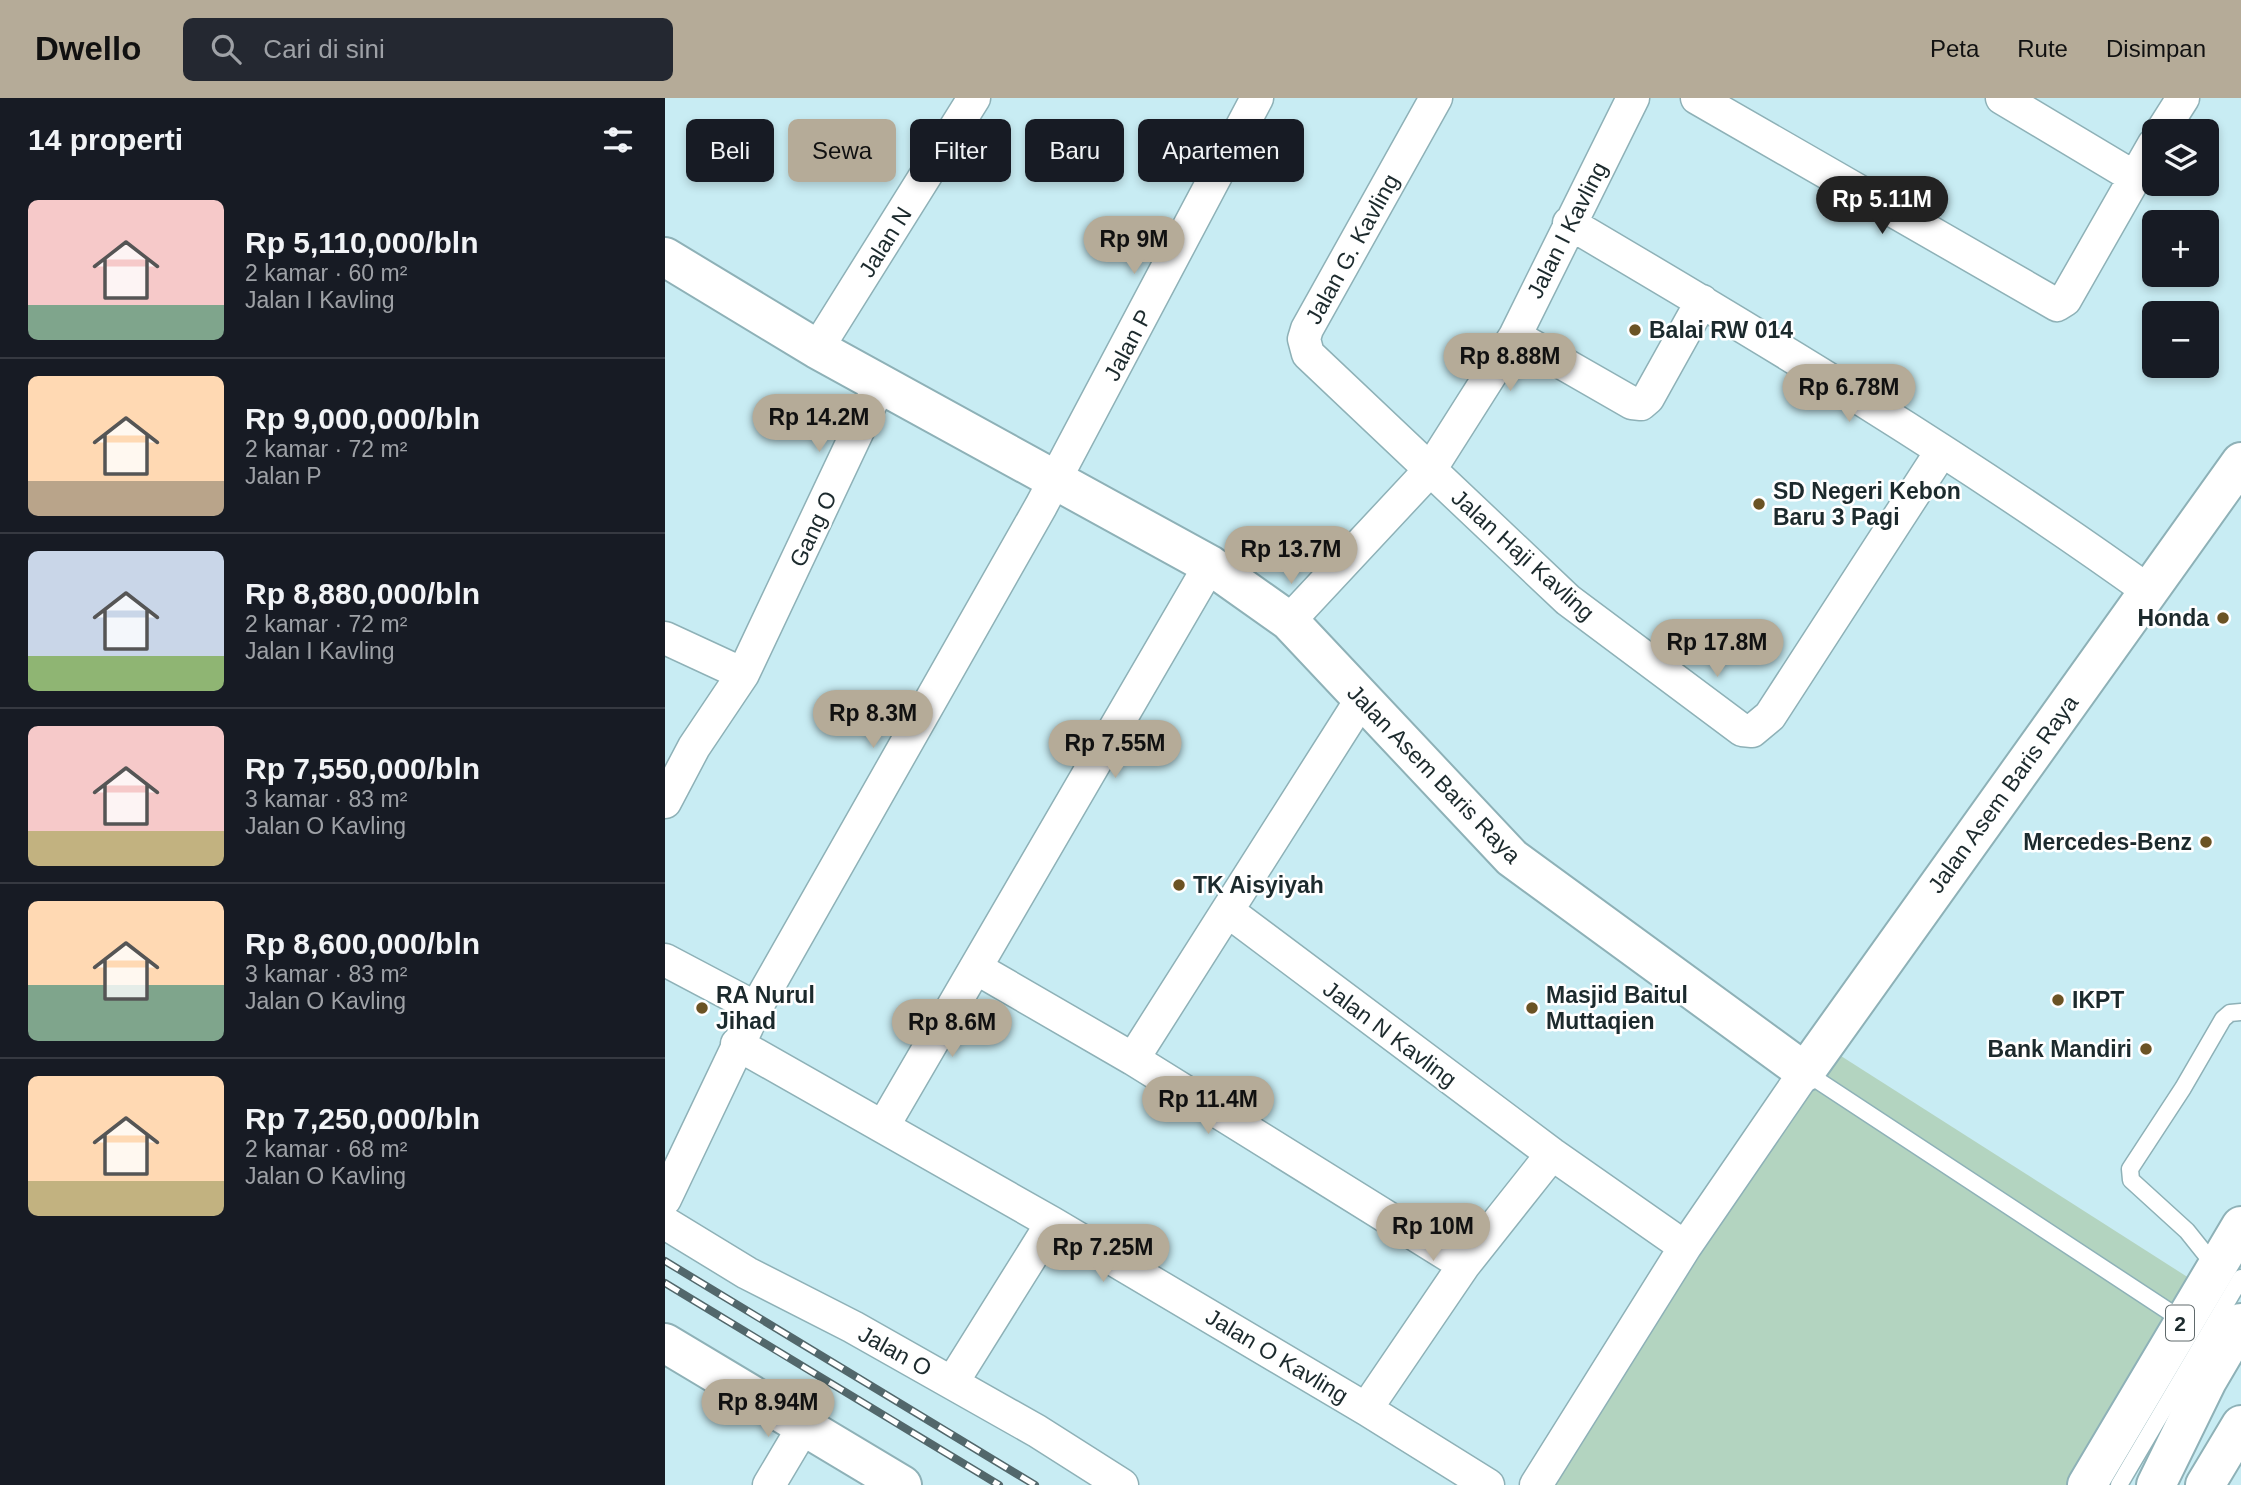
<!DOCTYPE html>
<html lang="id">
<head>
<meta charset="utf-8">
<style>
  :root { --surface:#171b24; --page:#242831; --text:#f1f3f6; --muted:#9ea1a6; --line:#363941; --accent:#b5ab98 }
  body { margin:0; font-family:Arial,sans-serif; background:var(--page); color:var(--text); height:100vh; display:flex; flex-direction:column; font-size:26px; white-space:nowrap }
  * { box-sizing:border-box; margin:0 }
  p { font-size:23px; color:var(--muted) }
  .icon { flex:none; width:38px; height:38px; fill:none; stroke:currentColor; stroke-width:2; stroke-linecap:round; stroke-linejoin:round }
  .map { position:relative; flex:1; overflow:hidden }
  .sheet { display:flex; flex-direction:column; background:var(--surface); width:665px }
  .sheet>* { flex:none }
  .top-card { position:absolute; left:21px; top:21px; width:665px; height:63px; display:flex; gap:14px }
  .tools { position:absolute; left:1477px; top:21px; display:grid; gap:14px }
  .tools a { display:grid; place-items:center; width:77px; height:77px; border-radius:10px; background:var(--surface); box-shadow:0 4px 10px #0003; font-size:35px }
  .price { position:absolute; translate:-50% -60px; padding:0 16px; border-radius:24px; background:var(--accent); color:#111; font-size:23px; line-height:46px; filter:drop-shadow(0 2px 4px #0008) }
  .price::after { content:''; position:absolute; left:50%; top:42px; width:21px; height:16px; margin-left:-10px; background:inherit; clip-path:polygon(0 0,100% 0,50% 100%) }
  .price.selected { background:#222; color:#fff }
  ul { padding:0; list-style:none }
  li { display:flex; align-items:center; gap:21px; height:175px; padding:0 28px }
  li+li { border-top:2px solid var(--line) }
  li span { display:grid; place-items:center; flex:none; width:196px; height:140px; border-radius:10px; color:#555 }
  li>.icon { margin-inline-start:auto }
  span .icon { width:84px; height:84px; fill:#fffc; stroke-width:1 }
  li b { font-size:30px }
  h2 { display:flex; justify-content:space-between; align-items:center; height:84px; padding:0 28px; font-size:30px }
  .pill { padding:0 24px; border-radius:10px; background:var(--surface); box-shadow:0 4px 10px #0003; font-size:24px; line-height:63px }
  .pill.selected { background:var(--accent); color:#111 }
  header { display:flex; align-items:center; gap:42px; box-sizing:border-box; height:98px; padding:0 35px; background:var(--accent); color:#111 }
  header strong { font-size:33px }
  nav { display:flex; gap:38px; margin-inline-start:auto; font-size:24px }
  .search { width:490px; height:63px; background:var(--page); display:flex; align-items:center; gap:18px; box-sizing:border-box; padding:0 24px; border-radius:10px; color:var(--muted); font-size:26px }
  main { display:flex; flex:1; min-height:0 }
  .map>svg:first-child { display:block }
  .green { fill:#b3d4c0 }
  .lines { fill:none; stroke-linecap:round; stroke-linejoin:round }
  .service-casing { stroke:#8eb1b7; stroke-width:19 }
  .minor-casing { stroke:#8eb1b7; stroke-width:35 }
  .tertiary-casing { stroke:#8eb1b7; stroke-width:42 }
  .trunk-casing { stroke:#8eb1b7; stroke-width:42 }
  .motorway-casing { stroke:#8eb1b7; stroke-width:42 }
  .service { stroke:#fff; stroke-width:16 }
  .minor { stroke:#fff; stroke-width:32 }
  .tertiary { stroke:#fff; stroke-width:38 }
  .trunk { stroke:#fff; stroke-width:38 }
  .motorway { stroke:#fff; stroke-width:38 }
  .rail-casing { stroke:#52676b; stroke-width:8 }
  .rail { stroke:#fff; stroke-width:5; stroke-dasharray:16; stroke-linecap:butt }
  .poi-dot { fill:#6b5324; stroke:#fff; stroke-width:2.5 }
  .labels { text-anchor:middle; dominant-baseline:central; stroke-width:5; stroke-linejoin:round; paint-order:stroke }
  .shield { fill:#fff; stroke:#606a6c; stroke-width:2 }
  .shield-label { font-size:21px; font-weight:bold; fill:#1c2a2d }
  .street-label { font-size:23px; fill:#1c2a2d; stroke:#fff }
  .poi-label { font-size:23px; font-weight:bold; fill:#1c2a2d; stroke:#fff; text-anchor:start }
</style>
</head>
<body>
<header>
<strong>Dwello</strong>
<div class="search"><svg class="icon" aria-label="search" viewBox="0 0 24 24"><circle cx="10" cy="10" r="6"/><path d="M15 15l6 6"/></svg>Cari di sini</div>
<nav><a>Peta</a><a>Rute</a><a>Disimpan</a></nav>
</header>
<main>
<section class="sheet">
<h2>14 properti<svg class="icon" aria-label="filters" viewBox="0 0 24 24"><path d="M4 7h16M4 17h16"/><circle cx="9" cy="7" r="2"/><circle cx="15" cy="17" r="2"/></svg></h2>
<ul>
<li><span style="background:linear-gradient(#f6c9c9 75%,#7fa58c 0)"><svg class="icon" aria-label="home" viewBox="0 0 24 24"><path d="M3 11l9-7 9 7M6 9v11h12V9"/></svg></span><div><b>Rp 5,110,000/bln</b><p>2 kamar · 60 m²</p><p>Jalan I Kavling</p></div></li>
<li><span style="background:linear-gradient(#ffd9b3 75%,#b9a48a 0)"><svg class="icon" aria-label="home" viewBox="0 0 24 24"><path d="M3 11l9-7 9 7M6 9v11h12V9"/></svg></span><div><b>Rp 9,000,000/bln</b><p>2 kamar · 72 m²</p><p>Jalan P</p></div></li>
<li><span style="background:linear-gradient(#c9d6e8 75%,#8fb573 0)"><svg class="icon" aria-label="home" viewBox="0 0 24 24"><path d="M3 11l9-7 9 7M6 9v11h12V9"/></svg></span><div><b>Rp 8,880,000/bln</b><p>2 kamar · 72 m²</p><p>Jalan I Kavling</p></div></li>
<li><span style="background:linear-gradient(#f6c9c9 75%,#c2b280 0)"><svg class="icon" aria-label="home" viewBox="0 0 24 24"><path d="M3 11l9-7 9 7M6 9v11h12V9"/></svg></span><div><b>Rp 7,550,000/bln</b><p>3 kamar · 83 m²</p><p>Jalan O Kavling</p></div></li>
<li><span style="background:linear-gradient(#ffd9b3 60%,#7fa58c 0)"><svg class="icon" aria-label="home" viewBox="0 0 24 24"><path d="M3 11l9-7 9 7M6 9v11h12V9"/></svg></span><div><b>Rp 8,600,000/bln</b><p>3 kamar · 83 m²</p><p>Jalan O Kavling</p></div></li>
<li><span style="background:linear-gradient(#ffd9b3 75%,#c2b280 0)"><svg class="icon" aria-label="home" viewBox="0 0 24 24"><path d="M3 11l9-7 9 7M6 9v11h12V9"/></svg></span><div><b>Rp 7,250,000/bln</b><p>2 kamar · 68 m²</p><p>Jalan O Kavling</p></div></li>
</ul>
</section>
<div class="map">
<svg width="1576" height="1387" viewBox="0 0 1576 1387">
  <rect width="100%" height="100%" fill="#c8ecf3"/>
  <!-- green -->
  <path class="green" d="M1165 951 1535 1187 1412 1387H881Z"/>
  <g class="lines">
    <!-- service casing -->
    <g class="service-casing">
      <path id="service" d="M1140 974 1517 1222
        M1550 1168 1522 1133 1466 1082 1465 1071 1518 990 1558 921 1565 915 1576 914
        M1454 1387 1576 1180"/>
    </g>
    <!-- minor casing -->
    <g class="minor-casing">
      <path id="minor" d="M771 0 642 231 639 241 643 256 903 502 1077 632 1087 633 1105 618 1276 354
        M1032 0 1392 207 1400 202 1489 46
        M1337 0 1469 79
        M1497 33 1518 0
        M904 125C1101 241 1299 360 1485 494
        M850 238 967 305 976 306 983 300 1037 203
        M152 251 309 0
        M624 523 765 372 850 238 968 0
        M0 540 78 576
        M0 704 29 649 78 576 215 286
        M564 814 887 1056 1020 1149
        M0 862 91 910
        M311 870 468 961 799 1167
        M72 946 387 1125 701 1311 823 1387
        M468 961 696 602
        M219 1027 545 467
        M0 1101 91 910 376 408 592 0
        M0 1125 82 1175 188 1229 372 1333 457 1387
        M287 1285 387 1125
        M701 1311 799 1167 887 1056
        M104 1387 139 1328
        M871 1387 1020 1149 1140 974"/>
    </g>
    <!-- tertiary casing -->
    <g class="tertiary-casing">
      <path id="tertiary" d="M0 159 152 251 545 467 624 523 847 760 1140 974 1576 364
        M0 1245 237 1387"/>
    </g>
    <!-- trunk casing -->
    <g class="trunk-casing">
      <path id="trunk" d="M1422 1387 1576 1128"/>
    </g>
    <!-- motorway casing -->
    <g class="motorway-casing">
      <path id="motorway" d="M1491 1387 1542 1283 1576 1225
        M1540 1387 1576 1327"/>
    </g>
    <!-- service -->
    <use href="#service" class="service"/>
    <!-- minor -->
    <use href="#minor" class="minor"/>
    <!-- tertiary -->
    <use href="#tertiary" class="tertiary"/>
    <!-- trunk -->
    <use href="#trunk" class="trunk"/>
    <!-- motorway -->
    <use href="#motorway" class="motorway"/>
    <!-- rail casing -->
    <g class="rail-casing">
      <path id="rail" d="M0 1163 370 1387
        M0 1185 334 1387"/>
    </g>
    <!-- rail -->
    <use href="#rail" class="rail"/>
  </g>
  <!-- markers -->
  <g class="poi-dot">
    <circle cx="970" cy="232" r="7"/>
    <circle cx="1094" cy="406" r="7"/>
    <circle cx="1558" cy="520" r="7"/>
    <circle cx="1541" cy="744" r="7"/>
    <circle cx="514" cy="787" r="7"/>
    <circle cx="1393" cy="902" r="7"/>
    <circle cx="37" cy="910" r="7"/>
    <circle cx="867" cy="910" r="7"/>
    <circle cx="1481" cy="951" r="7"/>
  </g>
  <g class="labels">
    <!-- shield labels -->
    <rect class="shield" x="1501" y="1207.5" width="28" height="35" rx="5"/>
    <g class="shield-label">
      <text x="1515" y="1225">2</text>
    </g>
    <!-- street labels -->
    <g class="street-label">
      <text transform="translate(902 132) rotate(-63)">Jalan I Kavling</text>
      <text transform="translate(220 144) rotate(-58)">Jalan N</text>
      <text transform="translate(687 151) rotate(-61)">Jalan G. Kavling</text>
      <text transform="translate(463 247) rotate(-62)">Jalan P</text>
      <text transform="translate(148 431) rotate(-65)">Gang O</text>
      <text transform="translate(858 457) rotate(42)">Jalan Haji Kavling</text>
      <text transform="translate(769 676) rotate(46)">Jalan Asem Baris Raya</text>
      <text transform="translate(1338 696) rotate(-54)">Jalan Asem Baris Raya</text>
      <text transform="translate(725 936) rotate(37)">Jalan N Kavling</text>
      <text transform="translate(230 1253) rotate(29)">Jalan O</text>
      <text transform="translate(612 1258) rotate(31)">Jalan O Kavling</text>
    </g>
    <!-- poi labels -->
    <g class="poi-label">
      <text x="984" y="232">Balai RW 014</text>
      <text x="1108" y="393">SD Negeri Kebon<tspan x="1108" dy="26">Baru 3 Pagi</tspan></text>
      <text x="1544" y="520" text-anchor="end">Honda</text>
      <text x="1527" y="744" text-anchor="end">Mercedes-Benz</text>
      <text x="528" y="787">TK Aisyiyah</text>
      <text x="51" y="897">RA Nurul<tspan x="51" dy="26">Jihad</tspan></text>
      <text x="881" y="897">Masjid Baitul<tspan x="881" dy="26">Muttaqien</tspan></text>
      <text x="1407" y="902">IKPT</text>
      <text x="1467" y="951" text-anchor="end">Bank Mandiri</text>
    </g>
  </g>
</svg>
<div class="tools">
<a><svg class="icon" aria-label="layers" viewBox="0 0 24 24"><path d="M12 4l9 5-9 5-9-5zM3 14l9 5 9-5"/></svg></a>
<a>+</a>
<a>−</a>
</div>
<b class="price selected" style="left:1217px;top:138px">Rp 5.11M</b>
<b class="price" style="left:469px;top:178px">Rp 9M</b>
<b class="price" style="left:845px;top:295px">Rp 8.88M</b>
<b class="price" style="left:1184px;top:326px">Rp 6.78M</b>
<b class="price" style="left:154px;top:356px">Rp 14.2M</b>
<b class="price" style="left:626px;top:488px">Rp 13.7M</b>
<b class="price" style="left:1052px;top:581px">Rp 17.8M</b>
<b class="price" style="left:208px;top:652px">Rp 8.3M</b>
<b class="price" style="left:450px;top:682px">Rp 7.55M</b>
<b class="price" style="left:287px;top:961px">Rp 8.6M</b>
<b class="price" style="left:543px;top:1038px">Rp 11.4M</b>
<b class="price" style="left:768px;top:1165px">Rp 10M</b>
<b class="price" style="left:438px;top:1186px">Rp 7.25M</b>
<b class="price" style="left:103px;top:1341px">Rp 8.94M</b>
<div class="top-card">
<a class="pill">Beli</a>
<a class="pill selected">Sewa</a>
<a class="pill">Filter</a>
<a class="pill">Baru</a>
<a class="pill">Apartemen</a>
</div>
</div>
</main>
</body>
</html>
